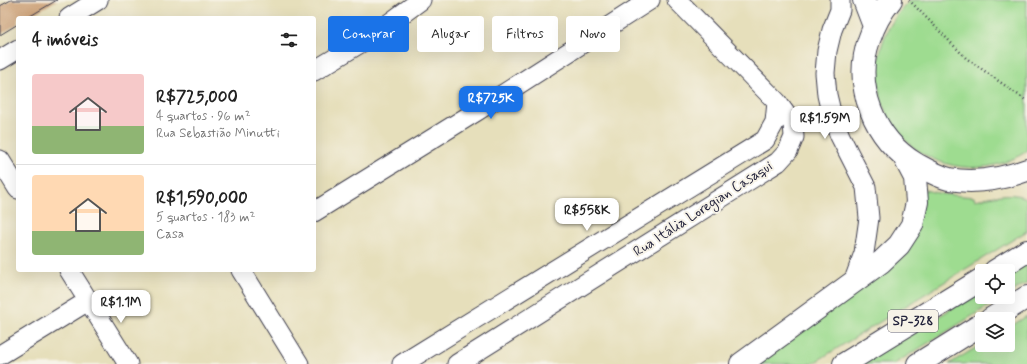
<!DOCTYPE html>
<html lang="pt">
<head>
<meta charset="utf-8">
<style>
  :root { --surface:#fff; --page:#f2f2f2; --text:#222; --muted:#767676; --line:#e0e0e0; --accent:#1a73e8 }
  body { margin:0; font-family:Mynerve,sans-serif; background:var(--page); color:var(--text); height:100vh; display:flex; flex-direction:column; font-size:15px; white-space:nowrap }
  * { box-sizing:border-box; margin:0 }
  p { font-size:13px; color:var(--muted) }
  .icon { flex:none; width:22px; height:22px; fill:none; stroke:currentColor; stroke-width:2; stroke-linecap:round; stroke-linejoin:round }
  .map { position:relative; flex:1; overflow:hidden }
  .details { position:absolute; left:16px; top:16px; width:300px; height:256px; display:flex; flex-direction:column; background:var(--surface); border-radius:4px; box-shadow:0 4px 16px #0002 }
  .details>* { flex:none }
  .top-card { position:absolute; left:328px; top:16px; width:380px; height:36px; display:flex; gap:8px }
  .buttons { position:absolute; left:975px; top:264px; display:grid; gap:8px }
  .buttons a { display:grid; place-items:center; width:40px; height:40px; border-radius:4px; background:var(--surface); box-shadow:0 4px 16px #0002; font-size:20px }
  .price { position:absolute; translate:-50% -34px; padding:0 9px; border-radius:8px; background:#fff; color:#222; font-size:13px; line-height:26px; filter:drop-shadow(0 1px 2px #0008) }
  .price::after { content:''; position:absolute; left:50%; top:24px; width:12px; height:9px; margin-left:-6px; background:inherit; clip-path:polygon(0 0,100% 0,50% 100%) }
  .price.on { background:var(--accent); color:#fff }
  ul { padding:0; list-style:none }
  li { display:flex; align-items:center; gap:12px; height:100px; padding:0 16px }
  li+li { border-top:1px solid var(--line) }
  li span { display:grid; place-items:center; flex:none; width:112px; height:80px; border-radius:4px; color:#555 }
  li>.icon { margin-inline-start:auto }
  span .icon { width:48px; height:48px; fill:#fffc; stroke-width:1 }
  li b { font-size:17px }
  h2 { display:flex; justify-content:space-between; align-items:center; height:48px; padding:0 16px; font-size:17px }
  .tag { padding:0 14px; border-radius:4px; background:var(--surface); box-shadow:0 4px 16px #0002; font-size:14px; line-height:36px }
  .tag.on { background:var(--accent); color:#fff }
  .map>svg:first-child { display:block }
  .green { fill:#9edc90; stroke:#607f66 }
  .building { fill:#ca9d72 }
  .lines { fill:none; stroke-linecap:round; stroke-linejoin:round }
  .street-casing { stroke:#3f3e4e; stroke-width:21 }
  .secondary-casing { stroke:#3f3e4e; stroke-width:24 }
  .highway-casing { stroke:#3f3e4e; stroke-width:24 }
  .path { stroke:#3f3e4e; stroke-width:2.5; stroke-dasharray:1 3; stroke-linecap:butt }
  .street { stroke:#fff; stroke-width:19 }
  .secondary { stroke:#fff; stroke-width:22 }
  .highway { stroke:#fff; stroke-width:22 }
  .labels { text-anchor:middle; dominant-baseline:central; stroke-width:4; stroke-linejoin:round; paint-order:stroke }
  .shield { fill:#f7f3e8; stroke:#62616f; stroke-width:1 }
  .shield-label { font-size:13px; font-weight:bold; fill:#22223b }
  .street-label { font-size:14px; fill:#22223b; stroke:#f7f3e8 }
</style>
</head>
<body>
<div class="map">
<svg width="1027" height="364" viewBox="0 0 1027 364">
  <rect width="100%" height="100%" fill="#f7f3e8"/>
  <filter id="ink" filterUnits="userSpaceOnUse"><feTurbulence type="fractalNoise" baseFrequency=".025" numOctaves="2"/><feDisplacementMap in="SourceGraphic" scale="8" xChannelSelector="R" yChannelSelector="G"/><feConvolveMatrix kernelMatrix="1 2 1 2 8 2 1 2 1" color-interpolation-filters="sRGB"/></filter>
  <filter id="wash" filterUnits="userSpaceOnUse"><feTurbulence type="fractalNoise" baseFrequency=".012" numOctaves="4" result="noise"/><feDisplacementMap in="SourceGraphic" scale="16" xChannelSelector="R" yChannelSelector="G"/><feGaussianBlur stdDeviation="0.9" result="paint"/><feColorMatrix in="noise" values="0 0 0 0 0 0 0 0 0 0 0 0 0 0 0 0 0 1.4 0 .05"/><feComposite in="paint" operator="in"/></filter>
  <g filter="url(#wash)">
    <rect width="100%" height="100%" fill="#e6dfbb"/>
    <!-- green -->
    <path class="green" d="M911 0H1027V151C988 178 934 171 902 137 866 97 871 35 911 0Z
      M925 190 942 194 974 197 975 200C991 197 1012 190 1027 199V231L812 364H758L870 282Z
      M1027 262V283L1008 294V274Z
      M982 290V297H1003L894 364H861Z
      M1027 316V364H949L982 344V345H1008V328Z"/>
    <g id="blocks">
      <!-- building -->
      <path class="building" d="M11 0H57L27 18H18V24L0 35V6Z"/>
    </g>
  </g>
  <g filter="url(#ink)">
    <use href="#blocks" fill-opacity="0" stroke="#3f3e4e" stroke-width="1"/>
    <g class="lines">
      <!-- street casing -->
      <g class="street-casing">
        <path id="street" d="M840 0V10L832 30 827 51 825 73 827 95 832 116 840 136 866 187 869 218 864 253 853 283
          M69 18 98 0
          M0 60 18 49
          M314 71 372 36 421 0
          M0 160 18 189
          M314 212 477 111 650 0
          M69 270 128 364
          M241 270 299 364
          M0 355 88 301
          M402 364 765 140 775 122 777 102
          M457 364 778 162 788 151 794 137 793 124 777 102 677 0"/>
      </g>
      <!-- secondary casing -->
      <g class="secondary-casing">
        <path id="secondary" d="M864 0 874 26
          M891 0C881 12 874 25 869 40 853 86 874 139 916 164 927 170 937 176 949 179 976 184 1002 179 1027 170"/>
      </g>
      <!-- highway casing -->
      <g class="highway-casing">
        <path id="highway" d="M995 271 1027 251
          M991 319 1027 297
          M741 364 881 262 899 245 912 225 917 202 915 178 904 157
          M844 364 982 279
          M918 364 982 324"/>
      </g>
      <!-- path -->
      <path class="path" d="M909 0 966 58 1027 101"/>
      <!-- street -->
      <use href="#street" class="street"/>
      <!-- secondary -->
      <use href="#secondary" class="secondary"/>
      <!-- highway -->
      <use href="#highway" class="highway"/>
    </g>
  </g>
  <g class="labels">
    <!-- shield labels -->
    <rect class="shield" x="888" y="310" width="50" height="22" rx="3"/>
    <g class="shield-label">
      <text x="913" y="321">SP-328</text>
    </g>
    <!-- street labels -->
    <g class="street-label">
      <text transform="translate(703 209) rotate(-33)">Rua Itália Loregian Casaqui</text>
    </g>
  </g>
</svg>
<div class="buttons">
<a><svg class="icon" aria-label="locate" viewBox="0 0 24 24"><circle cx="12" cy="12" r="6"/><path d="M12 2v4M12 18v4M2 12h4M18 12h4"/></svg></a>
<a><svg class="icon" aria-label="layers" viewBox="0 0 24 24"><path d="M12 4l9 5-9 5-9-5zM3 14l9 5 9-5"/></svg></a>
</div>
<b class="price on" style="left:491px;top:120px">R$725K</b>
<b class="price" style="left:825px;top:140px">R$1.59M</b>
<b class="price" style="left:587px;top:232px">R$558K</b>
<b class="price" style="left:121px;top:324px">R$1.1M</b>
<div class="top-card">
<a class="tag on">Comprar</a>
<a class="tag">Alugar</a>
<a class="tag">Filtros</a>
<a class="tag">Novo</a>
</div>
<section class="details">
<h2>4 imóveis<svg class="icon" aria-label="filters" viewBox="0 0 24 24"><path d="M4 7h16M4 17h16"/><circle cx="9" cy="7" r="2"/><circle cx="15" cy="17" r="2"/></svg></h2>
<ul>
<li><span style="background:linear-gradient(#f6c9c9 65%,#8fb573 0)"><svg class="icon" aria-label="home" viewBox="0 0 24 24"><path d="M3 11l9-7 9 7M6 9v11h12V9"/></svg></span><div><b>R$725,000</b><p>4 quartos · 96 m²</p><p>Rua Sebastião Minutti</p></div></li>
<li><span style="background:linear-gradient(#ffd9b3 70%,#8fb573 0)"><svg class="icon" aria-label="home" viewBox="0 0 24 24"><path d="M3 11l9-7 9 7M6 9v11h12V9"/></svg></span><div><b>R$1,590,000</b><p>5 quartos · 183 m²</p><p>Casa</p></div></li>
</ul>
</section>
</div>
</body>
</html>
